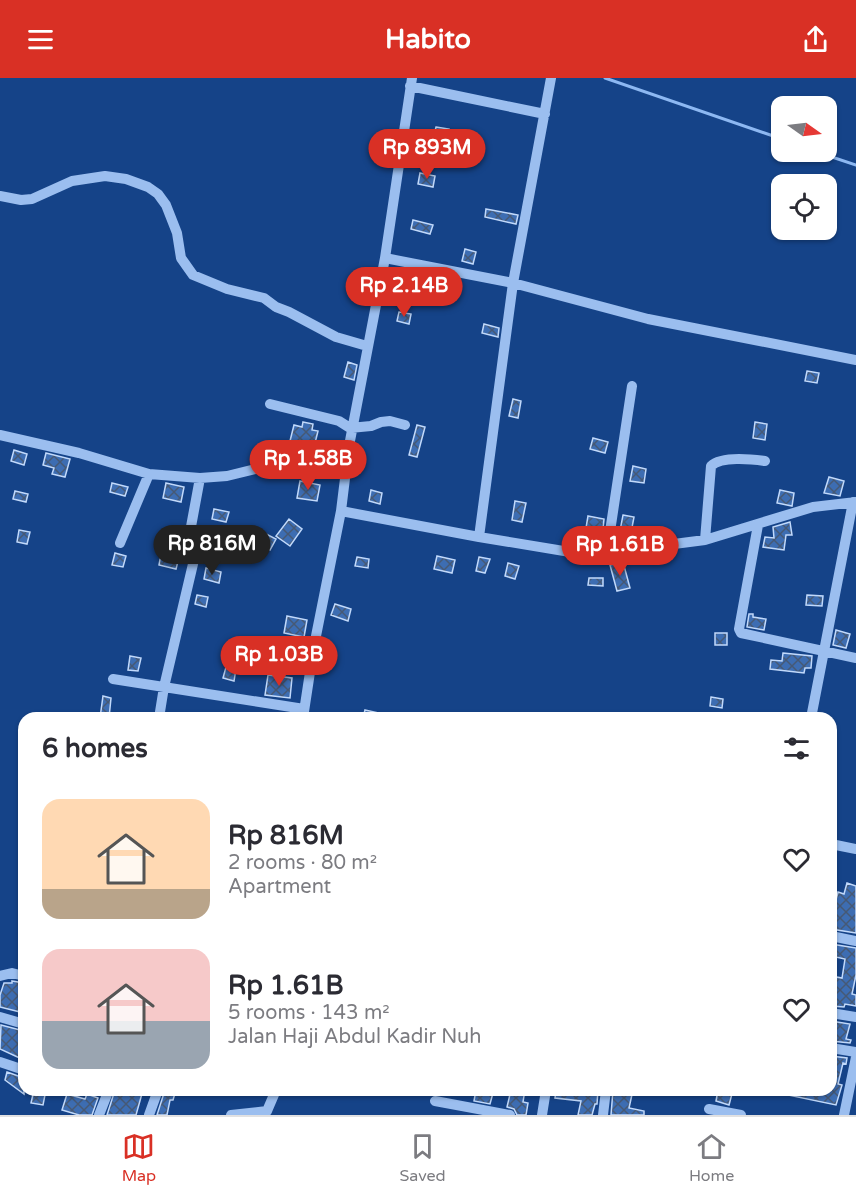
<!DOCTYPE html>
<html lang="en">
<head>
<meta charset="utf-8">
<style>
  :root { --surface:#fff; --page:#f7f7f7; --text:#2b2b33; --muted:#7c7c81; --line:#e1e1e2; --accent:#d93025 }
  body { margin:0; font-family:"Varela Round",sans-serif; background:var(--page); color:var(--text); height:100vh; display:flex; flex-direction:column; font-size:22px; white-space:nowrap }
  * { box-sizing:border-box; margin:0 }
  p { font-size:20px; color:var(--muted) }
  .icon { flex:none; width:33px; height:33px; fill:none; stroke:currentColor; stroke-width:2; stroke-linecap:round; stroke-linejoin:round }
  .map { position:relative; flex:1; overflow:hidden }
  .sheet { position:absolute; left:18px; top:634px; width:819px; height:384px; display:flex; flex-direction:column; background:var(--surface); border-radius:18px; box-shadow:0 2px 4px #0004 }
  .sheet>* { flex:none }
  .needle { width:39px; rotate:104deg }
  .fabs { position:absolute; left:771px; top:18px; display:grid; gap:12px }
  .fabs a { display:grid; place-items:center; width:66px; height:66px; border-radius:12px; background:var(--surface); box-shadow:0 2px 4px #0004; font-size:30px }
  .price { position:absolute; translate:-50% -51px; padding:0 14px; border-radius:21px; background:var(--accent); color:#fff; font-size:20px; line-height:39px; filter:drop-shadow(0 2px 3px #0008) }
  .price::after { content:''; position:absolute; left:50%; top:36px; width:18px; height:14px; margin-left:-9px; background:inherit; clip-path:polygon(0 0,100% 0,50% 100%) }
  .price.current { background:#222; color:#fff }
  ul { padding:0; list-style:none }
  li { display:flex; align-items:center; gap:18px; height:150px; padding:0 24px }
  li span { display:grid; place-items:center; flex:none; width:168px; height:120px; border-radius:18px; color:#555 }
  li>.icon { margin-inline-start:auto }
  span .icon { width:72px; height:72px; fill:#fffc; stroke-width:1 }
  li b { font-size:26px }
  h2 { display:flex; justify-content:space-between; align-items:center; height:72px; padding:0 24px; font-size:26px }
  header { display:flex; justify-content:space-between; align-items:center; height:78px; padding:0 24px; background:var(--accent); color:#fff; font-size:27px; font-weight:700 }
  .tab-bar { display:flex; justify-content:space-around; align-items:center; height:84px; border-top:2px solid var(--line); background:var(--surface); font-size:16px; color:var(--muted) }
  .tab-bar a { display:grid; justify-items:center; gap:3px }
  .tab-bar .current { color:var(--accent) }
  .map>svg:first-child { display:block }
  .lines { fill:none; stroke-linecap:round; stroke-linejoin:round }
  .stream { stroke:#8db8f2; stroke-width:3 }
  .building { fill:url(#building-cross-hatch); stroke:#c1d9fb; stroke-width:1.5 }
  .minor { stroke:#9bbeef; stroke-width:10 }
</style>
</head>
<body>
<header><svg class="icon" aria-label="menu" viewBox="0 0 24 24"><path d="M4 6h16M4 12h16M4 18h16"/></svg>Habito<svg class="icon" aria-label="share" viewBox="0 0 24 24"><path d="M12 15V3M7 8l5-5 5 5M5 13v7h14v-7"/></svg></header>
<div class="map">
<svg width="856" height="1037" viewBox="0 0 856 1037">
  <defs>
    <pattern id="building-cross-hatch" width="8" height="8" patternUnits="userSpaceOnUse" patternTransform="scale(1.5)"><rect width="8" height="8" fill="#3d6db2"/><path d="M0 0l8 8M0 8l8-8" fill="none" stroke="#465975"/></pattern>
  </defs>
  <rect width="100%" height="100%" fill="#154388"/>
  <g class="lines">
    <!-- stream -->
    <path class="stream" d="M605 0 782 61
      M817 74 856 87"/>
  </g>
  <!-- building -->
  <path class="building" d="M436 49 449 51 447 60 434 57Z
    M420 95 435 98 433 109 418 106Z
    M486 131 518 137 516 146 485 139Z
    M413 142 433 147 430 156 411 151Z
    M465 171 476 174 473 186 462 183Z
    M400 192 416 195 413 208 397 204Z
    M399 234 411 236 409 246 397 243Z
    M484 246 499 250 498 259 482 255Z
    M348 284 357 287 354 302 344 299Z
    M807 293 819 295 817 305 805 303Z
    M513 321 521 323 518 340 509 338Z
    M303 344 313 346 312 352 318 353 314 369 290 363 294 347 302 349Z
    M755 344 767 346 765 362 753 360Z
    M417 347 425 349 417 379 409 377Z
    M593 360 608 364 605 375 590 371Z
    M14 372 27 376 24 387 11 383Z
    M46 375 70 381 65 399 52 396 54 390 43 387Z
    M633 388 646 391 644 405 630 403Z
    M829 399 844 403 840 418 824 415Z
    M300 403 320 407 317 423 297 420Z
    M112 405 128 409 125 418 110 414Z
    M166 405 184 409 181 424 163 420Z
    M371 412 382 415 380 426 369 423Z
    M780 412 794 415 792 428 777 425Z
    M15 413 28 416 26 424 13 421Z
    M515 423 526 425 522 444 512 442Z
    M214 431 229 434 226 444 212 441Z
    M623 437 634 439 630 460 619 458Z
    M588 438 604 441 603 451 599 450 597 458 585 456Z
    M289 441 302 451 290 468 276 458Z
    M790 444 792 457H786L784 472 763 469 765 459 774 460 773 449Z
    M19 452 30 454 27 466 17 464Z
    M266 456 276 461 270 472 260 467Z
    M169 457 184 461 176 491 159 487 161 476 164 477Z
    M115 475 126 478 123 489 112 487Z
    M437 478 455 482 452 495 434 491Z
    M357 479 369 481 368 490 355 488Z
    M479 479 490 481 485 495 476 493Z
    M623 484 630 510 617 513 610 487Z
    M508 485 519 488 515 501 505 498Z
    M206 490 221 494 219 505 204 501Z
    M589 500H603V508L588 507Z
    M197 517 208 519 206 529 195 526Z
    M807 517 823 518 822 528 806 527Z
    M335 526 351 531 348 543 331 537Z
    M749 536H753V539L766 541 764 552 747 549Z
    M287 538 307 542 304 559 284 555Z
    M836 552 850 556 846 570 833 567Z
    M715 555H727V567H715Z
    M322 568 333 572 329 583 320 580Z
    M783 575 812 578 811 590H805L804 595 770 591 771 582 782 583Z
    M130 578 141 580 138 593 128 592Z
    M226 589 236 591 234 603 223 600Z
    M268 597 292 600 290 620 265 617Z
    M103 618 111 620 109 640H100Z
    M711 619 723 621 722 630 710 628Z
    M365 632 388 637V640H363Z
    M847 805 856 808V855L831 851V841L838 814 844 816Z
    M831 866 856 870V897L852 916 856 917V928L845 926 844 929 831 928V898L842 900 845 881 831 878Z
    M12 903 24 905V935L0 929V917L4 905H12Z
    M831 943 850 946 846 961 851 962 850 965 831 963Z
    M1 947 24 953 20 971 24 972V982L0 971Z
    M831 978 847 980 846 986 843 985 838 1006 842 1007 836 1027 783 1016V1012H831Z
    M7 994 24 1000V1016L5 1002Z
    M34 1012H46L43 1027 31 1025Z
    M115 1012H143L136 1037H107Z
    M165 1012H176L173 1022H170L167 1037H157Z
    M476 1012 493 1015 490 1026 474 1023Z
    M511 1012H525L523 1024 528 1025 526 1037H517L514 1031 507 1029Z
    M556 1012H598L597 1026H595L592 1037H578L581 1023 555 1020Z
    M613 1012H633L629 1030 644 1033V1037H611Z
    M718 1012H733L729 1027 716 1023Z
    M67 1016 85 1021 87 1016 98 1020 92 1037H79L62 1032Z"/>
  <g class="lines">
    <!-- minor -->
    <path class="minor" d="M410 8 545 36
      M0 118 21 122 32 121 72 103 105 98 126 101 148 109 158 116 166 127 177 155 181 180 193 197 227 211 264 220 276 229 289 234 336 259 367 268
      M385 180 513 205 648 241 856 282
      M270 326 339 343 350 350 371 348 381 344 390 343 405 347
      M0 357 79 375 149 396 200 400 227 398 349 368
      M341 433 479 459 606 480 674 466 705 462 813 429 856 424
      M758 447 739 551 741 555 856 580
      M479 459 513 205 551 0
      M705 462 711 388C721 378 751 381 765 383
      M120 465 149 396
      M606 480 632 308
      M113 601 304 631
      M159 640 164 609 197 469 195 461 190 454 200 400
      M303 640 314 568 341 433 349 368 385 180 412 0
      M811 640 853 424
      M831 766 856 771
      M831 858 856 863
      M0 898 12 895 24 898
      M831 935 856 939
      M0 939 24 946
      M831 970 856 974
      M0 984 24 992
      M435 1023 510 1037
      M709 1031 741 1037
      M99 1037 108 1014 103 1012
      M149 1037 158 1012
      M231 1037 267 1033 276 1012
      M542 1037 546 1012
      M603 1037 606 1012
      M844 1037 856 979"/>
  </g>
</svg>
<div class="fabs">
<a><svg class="needle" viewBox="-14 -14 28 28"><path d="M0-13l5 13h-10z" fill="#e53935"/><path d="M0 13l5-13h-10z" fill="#7c7c81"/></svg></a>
<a><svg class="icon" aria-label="locate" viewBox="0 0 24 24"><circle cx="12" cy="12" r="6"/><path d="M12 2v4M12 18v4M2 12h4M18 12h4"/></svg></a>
</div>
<b class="price" style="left:427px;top:102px">Rp 893M</b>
<b class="price" style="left:404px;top:240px">Rp 2.14B</b>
<b class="price" style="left:308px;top:413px">Rp 1.58B</b>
<b class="price current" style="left:212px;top:498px">Rp 816M</b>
<b class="price" style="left:620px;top:499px">Rp 1.61B</b>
<b class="price" style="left:279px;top:609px">Rp 1.03B</b>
<section class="sheet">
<h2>6 homes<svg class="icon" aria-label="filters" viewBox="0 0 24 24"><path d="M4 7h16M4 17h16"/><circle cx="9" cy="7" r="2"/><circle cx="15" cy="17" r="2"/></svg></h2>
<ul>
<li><span style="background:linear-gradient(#ffd9b3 75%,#b9a48a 0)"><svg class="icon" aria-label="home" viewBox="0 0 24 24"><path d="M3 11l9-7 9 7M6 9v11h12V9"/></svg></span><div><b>Rp 816M</b><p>2 rooms · 80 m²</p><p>Apartment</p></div><svg class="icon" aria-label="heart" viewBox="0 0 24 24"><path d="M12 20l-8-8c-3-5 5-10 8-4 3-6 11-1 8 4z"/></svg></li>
<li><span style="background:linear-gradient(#f6c9c9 60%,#9aa5b1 0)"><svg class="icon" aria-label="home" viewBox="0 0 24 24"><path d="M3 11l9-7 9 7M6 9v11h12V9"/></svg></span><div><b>Rp 1.61B</b><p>5 rooms · 143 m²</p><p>Jalan Haji Abdul Kadir Nuh</p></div><svg class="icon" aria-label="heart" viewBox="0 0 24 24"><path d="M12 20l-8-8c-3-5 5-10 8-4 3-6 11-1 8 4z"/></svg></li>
</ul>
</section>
</div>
<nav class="tab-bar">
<a class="current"><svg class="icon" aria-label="map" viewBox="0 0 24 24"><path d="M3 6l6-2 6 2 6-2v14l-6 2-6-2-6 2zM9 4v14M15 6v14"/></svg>Map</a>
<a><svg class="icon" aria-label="saved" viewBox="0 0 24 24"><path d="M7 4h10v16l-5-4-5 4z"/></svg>Saved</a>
<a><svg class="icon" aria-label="home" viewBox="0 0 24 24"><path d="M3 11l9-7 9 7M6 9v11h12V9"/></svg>Home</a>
</nav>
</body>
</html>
